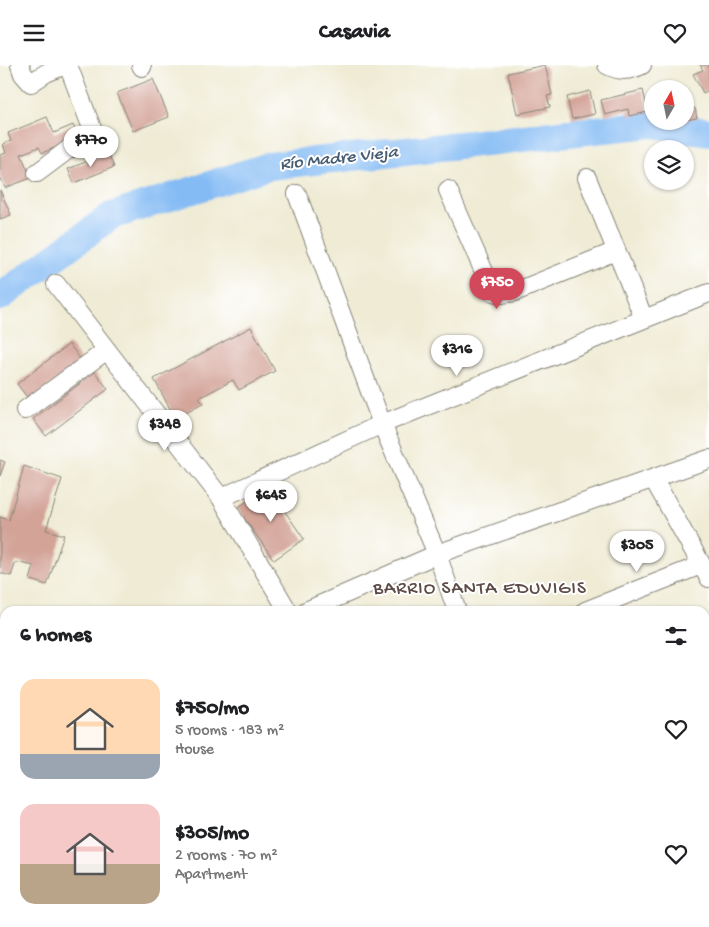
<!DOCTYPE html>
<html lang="en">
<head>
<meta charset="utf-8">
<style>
  :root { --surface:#fff; --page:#f2f2f2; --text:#202124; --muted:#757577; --accent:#d1495b }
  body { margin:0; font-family:"Gochi Hand",sans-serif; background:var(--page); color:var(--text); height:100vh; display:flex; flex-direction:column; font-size:19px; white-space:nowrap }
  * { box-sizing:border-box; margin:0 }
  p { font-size:16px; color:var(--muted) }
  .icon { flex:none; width:28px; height:28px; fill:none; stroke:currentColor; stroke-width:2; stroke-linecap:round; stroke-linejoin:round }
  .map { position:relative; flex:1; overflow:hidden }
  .details { position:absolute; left:0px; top:541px; width:710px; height:321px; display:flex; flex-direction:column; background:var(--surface); border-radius:15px 15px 0 0; box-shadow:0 1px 4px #0004 }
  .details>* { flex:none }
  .needle { width:32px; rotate:9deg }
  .buttons { position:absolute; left:644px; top:15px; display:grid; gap:10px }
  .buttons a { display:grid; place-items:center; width:50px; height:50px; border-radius:50%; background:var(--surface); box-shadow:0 1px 4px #0004; font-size:25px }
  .price { position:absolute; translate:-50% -42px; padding:0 11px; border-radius:18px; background:#fff; color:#222; font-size:16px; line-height:32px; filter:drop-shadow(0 1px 2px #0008) }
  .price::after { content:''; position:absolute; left:50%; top:30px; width:15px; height:11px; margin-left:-8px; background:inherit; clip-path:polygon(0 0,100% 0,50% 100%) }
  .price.current { background:var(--accent); color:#fff }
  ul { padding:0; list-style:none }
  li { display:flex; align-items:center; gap:15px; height:125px; padding:0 20px }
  li span { display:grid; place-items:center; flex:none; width:140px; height:100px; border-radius:15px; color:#555 }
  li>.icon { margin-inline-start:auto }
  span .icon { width:60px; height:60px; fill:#fffc; stroke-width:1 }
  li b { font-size:21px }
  h2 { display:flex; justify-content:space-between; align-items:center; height:60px; padding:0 20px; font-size:21px }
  header { display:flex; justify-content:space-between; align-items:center; height:65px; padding:0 20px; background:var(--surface); font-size:22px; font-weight:800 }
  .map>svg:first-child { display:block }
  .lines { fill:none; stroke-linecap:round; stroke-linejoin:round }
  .river { stroke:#84bbf4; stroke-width:28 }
  .building { fill:#d3a397 }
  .minor-casing { stroke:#868478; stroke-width:20 }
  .minor { stroke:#fff; stroke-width:18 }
  .labels { text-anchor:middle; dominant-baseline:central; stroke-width:4; stroke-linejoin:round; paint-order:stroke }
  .water-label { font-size:18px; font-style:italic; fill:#465c72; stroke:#fff }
  .quarter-label { font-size:19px; letter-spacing:1px; fill:#5c4b47; stroke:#fff }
</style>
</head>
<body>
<header><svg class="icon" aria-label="menu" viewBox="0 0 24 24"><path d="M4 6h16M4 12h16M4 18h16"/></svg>Casavia<svg class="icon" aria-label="heart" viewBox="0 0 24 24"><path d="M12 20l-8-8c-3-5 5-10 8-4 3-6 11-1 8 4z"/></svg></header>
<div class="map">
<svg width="709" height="862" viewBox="0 0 709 862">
  <rect width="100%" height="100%" fill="#fff"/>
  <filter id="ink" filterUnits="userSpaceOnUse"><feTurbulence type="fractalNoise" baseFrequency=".02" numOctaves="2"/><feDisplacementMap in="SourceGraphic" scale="10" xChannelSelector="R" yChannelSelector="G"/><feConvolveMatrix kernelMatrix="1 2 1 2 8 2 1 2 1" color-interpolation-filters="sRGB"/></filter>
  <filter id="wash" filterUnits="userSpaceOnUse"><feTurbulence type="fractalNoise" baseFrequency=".0096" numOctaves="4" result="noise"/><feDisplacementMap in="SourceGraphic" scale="20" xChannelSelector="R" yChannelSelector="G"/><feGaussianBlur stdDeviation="1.12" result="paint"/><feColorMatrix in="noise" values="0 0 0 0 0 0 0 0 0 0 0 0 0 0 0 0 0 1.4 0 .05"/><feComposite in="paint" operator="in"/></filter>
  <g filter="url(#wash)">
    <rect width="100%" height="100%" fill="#efebd4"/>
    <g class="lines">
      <!-- river -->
      <path class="river" d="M0 232 111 151 269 101 651 59 709 67"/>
    </g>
    <g id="blocks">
      <!-- building -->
      <path class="building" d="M545 0 552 30 547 31 550 42 517 49 508 8Z
        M700 0H709V25L703 28 693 9 703 5Z
        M153 14 169 52 133 66 117 28Z
        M643 25 648 47 629 51 628 44 605 50 601 35Z
        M590 26 595 49 572 54 567 32Z
        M695 43 697 53 685 55V45Z
        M47 52 54 68 73 60 79 73 42 88 39 82 21 89 31 113 5 123 0 111V90L6 88 3 79 11 76 8 68Z
        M108 88 114 102 74 118 68 104Z
        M0 125 11 150 0 154Z
        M251 262 275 306 239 325 233 315 199 333 203 338 175 353 154 314Z
        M69 279 82 296 30 336 17 319Z
        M95 307 108 324 46 371 33 354Z
        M0 395 5 397 0 411Z
        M24 401 62 414 46 465 64 470 47 520 30 515 34 501 16 497 11 511 0 508V452L9 455Z
        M268 422 304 474 274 495 237 443Z"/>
    </g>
  </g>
  <g filter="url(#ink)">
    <use href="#blocks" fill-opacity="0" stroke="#868478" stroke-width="1"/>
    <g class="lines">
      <!-- minor casing -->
      <g class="minor-casing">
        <path id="minor" d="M20 0 23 9 31 18 46 8 65 0
          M141 0 142 2
          M607 0C620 7 630 6 642 0
          M37 108 69 84 87 76 93 66 68 0
          M587 113 644 254
          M448 125 493 227 501 229 515 227 616 186
          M297 129 382 359 437 489 457 546
          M56 219 221 433 288 546
          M25 345 107 285
          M654 415 709 513
          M221 433 382 359 709 228
          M306 546 437 489 709 394
          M585 546 701 500
          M0 568 5 569
          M705 656 709 654
          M587 858V862
          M53 862V858
          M142 862 145 858"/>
      </g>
      <!-- minor -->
      <use href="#minor" class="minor"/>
    </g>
  </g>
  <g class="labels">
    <!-- water labels -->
    <g class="water-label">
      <text transform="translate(339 94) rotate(-6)">Río Madre Vieja</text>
    </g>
    <!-- quarter labels -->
    <g class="quarter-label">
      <text x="480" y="524">BARRIO SANTA EDUVIGIS</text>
    </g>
  </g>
</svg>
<div class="buttons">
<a><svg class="needle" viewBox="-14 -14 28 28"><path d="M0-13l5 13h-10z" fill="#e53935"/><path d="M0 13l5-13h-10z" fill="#757577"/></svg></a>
<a><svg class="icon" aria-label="layers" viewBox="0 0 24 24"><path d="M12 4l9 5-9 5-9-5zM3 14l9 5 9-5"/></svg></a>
</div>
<b class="price" style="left:91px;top:103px">$770</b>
<b class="price current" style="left:497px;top:245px">$750</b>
<b class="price" style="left:457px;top:312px">$316</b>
<b class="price" style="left:165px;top:387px">$348</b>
<b class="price" style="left:271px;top:458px">$645</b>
<b class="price" style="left:637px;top:508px">$305</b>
<section class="details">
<h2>6 homes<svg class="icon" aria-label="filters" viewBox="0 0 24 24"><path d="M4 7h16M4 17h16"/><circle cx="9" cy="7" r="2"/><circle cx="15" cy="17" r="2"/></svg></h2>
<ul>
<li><span style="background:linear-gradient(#ffd9b3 75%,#9aa5b1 0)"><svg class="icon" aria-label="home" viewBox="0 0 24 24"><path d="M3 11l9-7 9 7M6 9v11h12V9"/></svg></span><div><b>$750/mo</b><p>5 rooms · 183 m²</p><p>House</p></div><svg class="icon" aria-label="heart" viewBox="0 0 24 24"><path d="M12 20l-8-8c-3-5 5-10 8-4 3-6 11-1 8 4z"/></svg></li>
<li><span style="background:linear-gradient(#f6c9c9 60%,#b9a48a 0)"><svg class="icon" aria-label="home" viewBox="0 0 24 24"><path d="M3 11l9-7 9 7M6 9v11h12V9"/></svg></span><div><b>$305/mo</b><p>2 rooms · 70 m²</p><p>Apartment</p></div><svg class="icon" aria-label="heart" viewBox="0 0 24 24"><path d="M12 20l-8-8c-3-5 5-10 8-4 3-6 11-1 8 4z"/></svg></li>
</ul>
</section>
</div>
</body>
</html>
